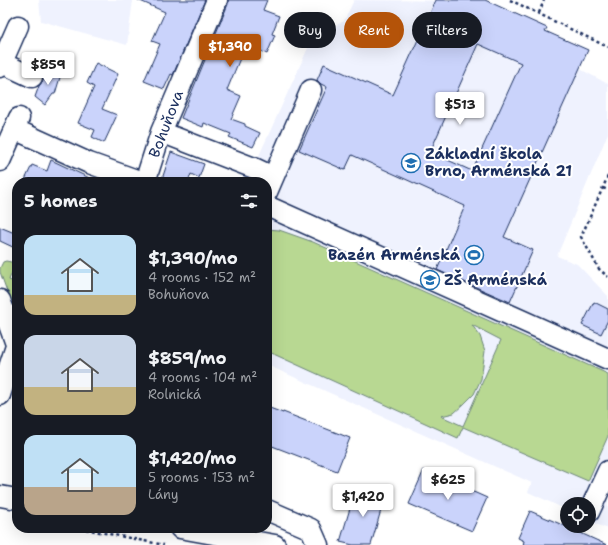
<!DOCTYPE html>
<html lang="en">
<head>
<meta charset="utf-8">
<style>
  :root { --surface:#171b24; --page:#242831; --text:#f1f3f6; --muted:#9ea1a6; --accent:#b45309 }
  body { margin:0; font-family:"Shantell Sans",sans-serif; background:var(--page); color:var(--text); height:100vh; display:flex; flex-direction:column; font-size:15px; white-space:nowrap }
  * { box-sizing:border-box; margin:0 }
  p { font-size:13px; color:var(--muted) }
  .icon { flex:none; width:22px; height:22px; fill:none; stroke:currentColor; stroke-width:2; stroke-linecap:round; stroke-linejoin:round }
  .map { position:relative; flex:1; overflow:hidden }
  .panel { position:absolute; left:12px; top:177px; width:260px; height:356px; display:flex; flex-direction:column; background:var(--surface); border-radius:16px; box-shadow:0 4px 16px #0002 }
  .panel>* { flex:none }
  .top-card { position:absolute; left:284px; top:12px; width:264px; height:36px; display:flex; gap:8px }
  .tools { position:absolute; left:560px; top:497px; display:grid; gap:8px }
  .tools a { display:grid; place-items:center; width:36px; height:36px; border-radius:50%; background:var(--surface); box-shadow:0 4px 16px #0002; font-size:20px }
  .price { position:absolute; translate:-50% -34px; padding:0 9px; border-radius:4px; background:#fff; color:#222; font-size:13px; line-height:26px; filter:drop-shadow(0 1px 2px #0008) }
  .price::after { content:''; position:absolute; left:50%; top:24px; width:12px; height:9px; margin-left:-6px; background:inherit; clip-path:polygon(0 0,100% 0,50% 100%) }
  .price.active { background:var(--accent); color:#fff }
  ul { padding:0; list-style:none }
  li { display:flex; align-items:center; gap:12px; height:100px; padding:0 12px }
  li span { display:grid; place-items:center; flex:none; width:112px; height:80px; border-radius:12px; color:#555 }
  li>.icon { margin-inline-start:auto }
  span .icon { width:48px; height:48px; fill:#fffc; stroke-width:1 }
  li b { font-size:17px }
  h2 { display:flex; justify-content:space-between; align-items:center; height:48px; padding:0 12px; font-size:17px }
  .chip { padding:0 14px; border-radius:18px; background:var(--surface); box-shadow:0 4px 16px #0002; font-size:14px; line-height:36px }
  .chip.active { background:var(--accent); color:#fff }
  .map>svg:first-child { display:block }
  .built { fill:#eff2fe }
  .green { fill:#b8d892; stroke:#6a8478; fill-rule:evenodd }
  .building { fill:#cad3fb; stroke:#1b2f5e; fill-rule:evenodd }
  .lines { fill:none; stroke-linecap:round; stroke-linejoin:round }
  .minor-casing { stroke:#1b2f5e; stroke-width:23 }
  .path { stroke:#1b2f5e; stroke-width:2.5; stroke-dasharray:3 3; stroke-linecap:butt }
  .minor { stroke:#fff; stroke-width:20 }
  .labels { text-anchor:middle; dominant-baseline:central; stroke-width:4; stroke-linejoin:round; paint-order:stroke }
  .street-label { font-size:15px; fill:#1b2f5e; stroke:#fff }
  .poi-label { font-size:15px; font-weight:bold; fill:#1b2f5e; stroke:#fff; text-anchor:start }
</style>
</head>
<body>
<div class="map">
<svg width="608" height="545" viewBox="0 0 608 545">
  <rect width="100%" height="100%" fill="#fff"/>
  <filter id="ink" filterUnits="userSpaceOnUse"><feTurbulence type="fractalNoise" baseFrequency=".025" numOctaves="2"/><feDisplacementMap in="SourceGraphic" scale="8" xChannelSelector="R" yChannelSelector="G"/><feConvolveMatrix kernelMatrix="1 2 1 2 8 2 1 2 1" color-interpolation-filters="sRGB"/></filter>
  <g filter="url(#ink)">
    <!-- built -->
    <path class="built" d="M39 0H133L127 45 41 21Z
      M354 0 486 1 547 28 545 31 588 50 580 69 608 84V133L557 256 577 264 608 296V529L589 521V504H567V510L528 492 532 483 267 365V182H247L318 26 329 29 344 21Z"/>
    <!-- green -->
    <path class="green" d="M267 229 279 230 313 242 608 374V436L588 481 463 427 458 438 267 351ZM472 325 501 340 463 426 441 416 454 413 464 404 474 394 481 379 485 351 480 336Z
      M6 261 16 263 9 280 17 283V310L13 308 0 272V268L3 262Z"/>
    <!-- building -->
    <path class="building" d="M138 0H205L173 75 171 74 164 89 144 81 160 44 152 41 165 12Z
      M228 0H267L263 10 279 16 272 34 275 35 267 54 250 46 247 52 243 51 227 90 241 96 231 119 245 124V126L260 133 253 147 229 137 231 134 204 123 203 127 181 118 228 4Z
      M436 0H485L547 28 545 31 588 50 504 237 533 250 510 302 437 270 465 206 352 155 345 170 299 150 327 87 321 84 317 80 324 64 393 95ZM478 44 521 63 472 171 430 152Z
      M96 63 118 74 102 109 117 115 104 143 92 137 95 130 78 123 94 87 87 83Z
      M45 69 61 74 55 94H53L45 105 35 97 39 86 43 81Z
      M171 152 204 164 199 178 191 174 188 182H161Z
      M51 160 98 182H24L32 165 47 171Z
      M0 227 17 234V249L0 241Z
      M594 302 608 309V320L601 334 582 325Z
      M267 407 283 413V412L350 438 337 471 267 444Z
      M424 470 487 498 472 531 409 504Z
      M356 488 385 496 371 545H353L340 542Z
      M530 511 565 526 607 545H523L524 541 518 538Z"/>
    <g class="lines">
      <!-- minor casing -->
      <g class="minor-casing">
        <path id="minor" d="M2 63 32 77
          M0 67 18 26
          M14 129 89 163 142 182
          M161 132 254 168 273 177
          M0 161 19 118
          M145 182 161 132 217 0
          M267 192 311 90
          M267 206 608 359
          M0 300 16 344
          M0 395 17 343
          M0 496 17 499
          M267 510 311 529 318 545
          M589 512 608 471
          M180 528 275 545"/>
      </g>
      <!-- path -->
      <path class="path" d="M510 0 608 47
        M539 13 544 0
        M608 176 581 237 599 269 608 277
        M603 188 608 190
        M80 528 164 545"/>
      <!-- minor -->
      <use href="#minor" class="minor"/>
    </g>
  </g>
  <!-- icons -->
  <defs>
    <g id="school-ring" transform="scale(1)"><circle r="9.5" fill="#fff" stroke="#1f6fb2" stroke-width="1.5"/><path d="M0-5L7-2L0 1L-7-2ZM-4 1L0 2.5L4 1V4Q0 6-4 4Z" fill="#1f6fb2"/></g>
    <g id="stadium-ring" transform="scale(1)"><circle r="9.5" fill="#fff" stroke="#1f6fb2" stroke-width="1.5"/><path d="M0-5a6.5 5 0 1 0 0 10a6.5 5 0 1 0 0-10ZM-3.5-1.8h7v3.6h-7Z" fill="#1f6fb2"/></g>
  </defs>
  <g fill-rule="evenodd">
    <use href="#school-ring" x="411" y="163"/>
    <use href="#stadium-ring" x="474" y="255"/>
    <use href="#school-ring" x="430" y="280"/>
  </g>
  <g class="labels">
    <!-- street labels -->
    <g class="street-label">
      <text transform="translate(166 124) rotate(-69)">Bohuňova</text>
    </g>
    <!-- poi labels -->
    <g class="poi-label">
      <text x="425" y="154">Základní škola<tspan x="425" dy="17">Brno, Arménská 21</tspan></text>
      <text x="460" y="255" text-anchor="end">Bazén Arménská</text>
      <text x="444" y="280">ZŠ Arménská</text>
    </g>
  </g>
</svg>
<div class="tools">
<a><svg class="icon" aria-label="locate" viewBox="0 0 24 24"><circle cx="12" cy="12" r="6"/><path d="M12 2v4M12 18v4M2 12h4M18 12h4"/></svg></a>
</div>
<b class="price active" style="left:230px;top:68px">$1,390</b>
<b class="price" style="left:48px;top:86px">$859</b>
<b class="price" style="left:460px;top:126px">$513</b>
<b class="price" style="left:448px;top:501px">$625</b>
<b class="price" style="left:363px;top:518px">$1,420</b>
<div class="top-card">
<a class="chip">Buy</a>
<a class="chip active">Rent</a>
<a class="chip">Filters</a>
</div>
<section class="panel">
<h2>5 homes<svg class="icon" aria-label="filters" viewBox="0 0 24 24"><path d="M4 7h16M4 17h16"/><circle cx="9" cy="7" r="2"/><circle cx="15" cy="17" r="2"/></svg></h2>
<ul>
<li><span style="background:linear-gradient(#bfe0f5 75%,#c2b280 0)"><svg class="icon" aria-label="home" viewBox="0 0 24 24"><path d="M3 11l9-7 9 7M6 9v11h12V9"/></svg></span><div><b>$1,390/mo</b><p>4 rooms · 152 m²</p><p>Bohuňova</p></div></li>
<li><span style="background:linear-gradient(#c9d6e8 65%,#c2b280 0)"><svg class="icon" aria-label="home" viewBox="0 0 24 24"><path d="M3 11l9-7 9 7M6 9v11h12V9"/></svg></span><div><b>$859/mo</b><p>4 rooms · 104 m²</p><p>Rolnická</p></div></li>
<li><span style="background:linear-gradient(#bfe0f5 65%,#b9a48a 0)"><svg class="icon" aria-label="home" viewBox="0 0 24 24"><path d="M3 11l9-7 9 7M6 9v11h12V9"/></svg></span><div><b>$1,420/mo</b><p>5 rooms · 153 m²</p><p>Lány</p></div></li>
</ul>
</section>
</div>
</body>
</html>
